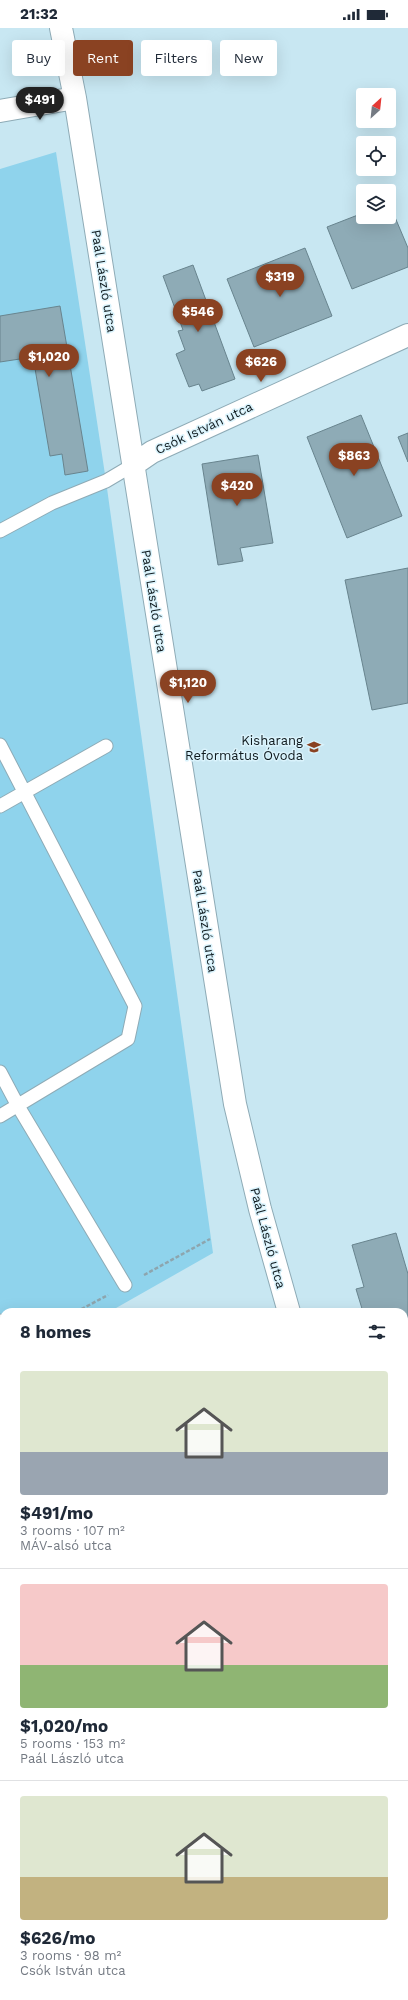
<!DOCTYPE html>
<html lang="en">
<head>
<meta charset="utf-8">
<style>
  :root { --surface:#fff; --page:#f2f2f3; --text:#1f2937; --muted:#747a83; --line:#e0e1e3; --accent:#8a4222 }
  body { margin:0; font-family:"Work Sans",sans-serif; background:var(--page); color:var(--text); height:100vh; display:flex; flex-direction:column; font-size:15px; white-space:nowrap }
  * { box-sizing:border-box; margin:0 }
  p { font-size:13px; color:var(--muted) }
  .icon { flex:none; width:22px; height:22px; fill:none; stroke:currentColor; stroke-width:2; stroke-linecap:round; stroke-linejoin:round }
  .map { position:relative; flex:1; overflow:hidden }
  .panel { position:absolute; left:0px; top:1280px; width:408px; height:692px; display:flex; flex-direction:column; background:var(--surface); border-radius:12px 12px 0 0; box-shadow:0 4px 16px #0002 }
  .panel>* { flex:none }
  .hud { position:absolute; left:12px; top:12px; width:384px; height:36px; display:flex; gap:8px }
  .needle { width:26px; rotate:27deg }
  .tools { position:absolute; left:356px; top:60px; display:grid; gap:8px }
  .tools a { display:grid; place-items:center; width:40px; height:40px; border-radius:4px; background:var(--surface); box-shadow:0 4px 16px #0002; font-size:20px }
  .price { position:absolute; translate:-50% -34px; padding:0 9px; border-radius:14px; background:var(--accent); color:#fff; font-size:13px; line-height:26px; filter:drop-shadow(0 1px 2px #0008) }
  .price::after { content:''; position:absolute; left:50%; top:24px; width:12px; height:9px; margin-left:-6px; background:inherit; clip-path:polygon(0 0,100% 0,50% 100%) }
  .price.on { background:#222; color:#fff }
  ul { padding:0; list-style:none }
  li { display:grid; align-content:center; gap:8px; height:212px; padding:0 20px }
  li+li { border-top:1px solid var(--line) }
  li span { display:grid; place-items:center; height:124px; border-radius:4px; color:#555 }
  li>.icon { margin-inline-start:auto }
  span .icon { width:72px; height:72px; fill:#fffc; stroke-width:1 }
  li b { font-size:17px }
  h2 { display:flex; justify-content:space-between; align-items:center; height:48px; padding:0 20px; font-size:17px }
  .tag { padding:0 14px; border-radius:4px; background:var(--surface); box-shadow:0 4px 16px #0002; font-size:14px; line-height:36px }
  .tag.on { background:var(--accent); color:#fff }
  .status { display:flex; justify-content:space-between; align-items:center; height:28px; padding:0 20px; background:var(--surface); direction:ltr }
  .status svg { height:11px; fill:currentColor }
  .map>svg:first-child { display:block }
  .green { fill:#8fd3ec }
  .building { fill:#8eabb6; stroke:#68848e }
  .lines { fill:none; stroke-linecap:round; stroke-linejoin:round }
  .service-casing { stroke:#8eabb6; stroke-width:15 }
  .minor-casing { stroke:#8eabb6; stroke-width:24 }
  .path { stroke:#8da5ae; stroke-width:2.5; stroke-dasharray:4 2; stroke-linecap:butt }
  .service { stroke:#fff; stroke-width:13 }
  .minor { stroke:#fff; stroke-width:22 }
  .labels { text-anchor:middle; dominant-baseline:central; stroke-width:3; stroke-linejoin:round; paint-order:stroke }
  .street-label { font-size:13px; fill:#0f1a1e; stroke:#daf3fc }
  .poi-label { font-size:13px; fill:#0f1a1e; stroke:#daf3fc; text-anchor:end }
</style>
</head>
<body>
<div class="status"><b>21:32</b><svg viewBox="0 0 49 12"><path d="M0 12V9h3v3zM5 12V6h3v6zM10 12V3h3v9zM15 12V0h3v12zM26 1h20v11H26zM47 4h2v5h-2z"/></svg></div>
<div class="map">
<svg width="408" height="1972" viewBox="0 0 408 1972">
  <rect width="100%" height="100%" fill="#c8e7f2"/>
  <!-- green -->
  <path class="green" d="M56 124 106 453 213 1225 109 1284H4V1344L0 1347V141Z"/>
  <!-- building -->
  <path class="building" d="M389 175 408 220V239L352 261 327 199 363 185V189H389Z
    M305 220 332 288 254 319 227 251Z
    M193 237 235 351 202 363 199 356 189 359 176 326 185 322 178 303 183 302 163 248Z
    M60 278 88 443 65 447 62 426 50 428 33 329 0 334V288Z
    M361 387 402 488 347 510 307 409Z
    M408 405V434L398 409Z
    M258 427 273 515 240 520 243 533 218 537 202 436Z
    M408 540V675L372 682 345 552Z
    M396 1205 408 1246V1321L404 1322V1284H363L356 1261 364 1259 352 1217Z
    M408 1443V1477L404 1467V1444Z"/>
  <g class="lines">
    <!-- service casing -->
    <g class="service-casing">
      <path id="service" d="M0 503 52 475 106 453 133 437
        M0 717 135 978 128 1011 0 1088
        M0 778 106 718
        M0 1044 18 1078 125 1257
        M0 1293 4 1300"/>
    </g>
    <!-- minor casing -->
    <g class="minor-casing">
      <path id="minor" d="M61 0 75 70 235 1076 260 1181 289 1284
        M0 83 75 70
        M133 437 152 424 408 307
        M404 1372 408 1370
        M0 1635 4 1633
        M404 1656 408 1668"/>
    </g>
    <!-- path -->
    <path class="path" d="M144 1247 210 1211
      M76 1284 108 1267
      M0 1325 4 1323"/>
    <!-- service -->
    <use href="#service" class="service"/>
    <!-- minor -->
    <use href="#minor" class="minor"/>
  </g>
  <!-- icons -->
  <defs>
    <g id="school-bare" transform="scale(1.08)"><path d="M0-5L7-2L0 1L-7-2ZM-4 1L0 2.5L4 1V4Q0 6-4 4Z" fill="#8a4222" stroke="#daf3fc" stroke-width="2.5" paint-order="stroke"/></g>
  </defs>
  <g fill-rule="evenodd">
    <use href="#school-bare" x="314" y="719"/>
  </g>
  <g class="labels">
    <!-- street labels -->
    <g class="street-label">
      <text transform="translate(104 253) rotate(81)">Paál László utca</text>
      <text transform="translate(204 400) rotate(-25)">Csók István utca</text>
      <text transform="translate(154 573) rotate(81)">Paál László utca</text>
      <text transform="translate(205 893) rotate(81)">Paál László utca</text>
      <text transform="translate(268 1210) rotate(75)">Paál László utca</text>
    </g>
    <!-- poi labels -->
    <g class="poi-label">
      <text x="303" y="712">Kisharang<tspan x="303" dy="15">Református Óvoda</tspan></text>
    </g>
  </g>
</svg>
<div class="tools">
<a><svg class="needle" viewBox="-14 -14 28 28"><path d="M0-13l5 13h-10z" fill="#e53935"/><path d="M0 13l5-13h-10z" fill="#747a83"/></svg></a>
<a><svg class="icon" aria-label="locate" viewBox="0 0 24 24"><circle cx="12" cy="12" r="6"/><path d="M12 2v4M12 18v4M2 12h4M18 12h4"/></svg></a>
<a><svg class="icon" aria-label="layers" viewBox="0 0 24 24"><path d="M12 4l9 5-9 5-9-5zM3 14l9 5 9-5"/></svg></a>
</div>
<b class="price on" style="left:40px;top:93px">$491</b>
<b class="price" style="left:280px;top:270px">$319</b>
<b class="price" style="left:198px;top:305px">$546</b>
<b class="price" style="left:49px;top:350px">$1,020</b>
<b class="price" style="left:261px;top:355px">$626</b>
<b class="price" style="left:354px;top:449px">$863</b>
<b class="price" style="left:237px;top:479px">$420</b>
<b class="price" style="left:188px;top:676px">$1,120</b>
<div class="hud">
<a class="tag">Buy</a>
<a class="tag on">Rent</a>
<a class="tag">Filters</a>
<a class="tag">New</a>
</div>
<section class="panel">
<h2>8 homes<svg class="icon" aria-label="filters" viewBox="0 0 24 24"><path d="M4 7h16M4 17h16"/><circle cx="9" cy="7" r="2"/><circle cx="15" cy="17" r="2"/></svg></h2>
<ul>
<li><span style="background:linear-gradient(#dfe7d0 65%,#9aa5b1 0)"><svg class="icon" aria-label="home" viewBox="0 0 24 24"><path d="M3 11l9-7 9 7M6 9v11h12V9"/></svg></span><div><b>$491/mo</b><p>3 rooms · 107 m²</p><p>MÁV-alsó utca</p></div></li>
<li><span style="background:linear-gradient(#f6c9c9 65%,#8fb573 0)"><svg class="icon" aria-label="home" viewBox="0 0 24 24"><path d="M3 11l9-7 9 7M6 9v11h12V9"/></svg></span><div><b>$1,020/mo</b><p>5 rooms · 153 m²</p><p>Paál László utca</p></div></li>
<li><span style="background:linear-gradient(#dfe7d0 65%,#c2b280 0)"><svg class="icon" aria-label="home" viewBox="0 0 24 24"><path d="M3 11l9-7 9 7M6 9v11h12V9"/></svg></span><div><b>$626/mo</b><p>3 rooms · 98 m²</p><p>Csók István utca</p></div></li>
</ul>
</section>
</div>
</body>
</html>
